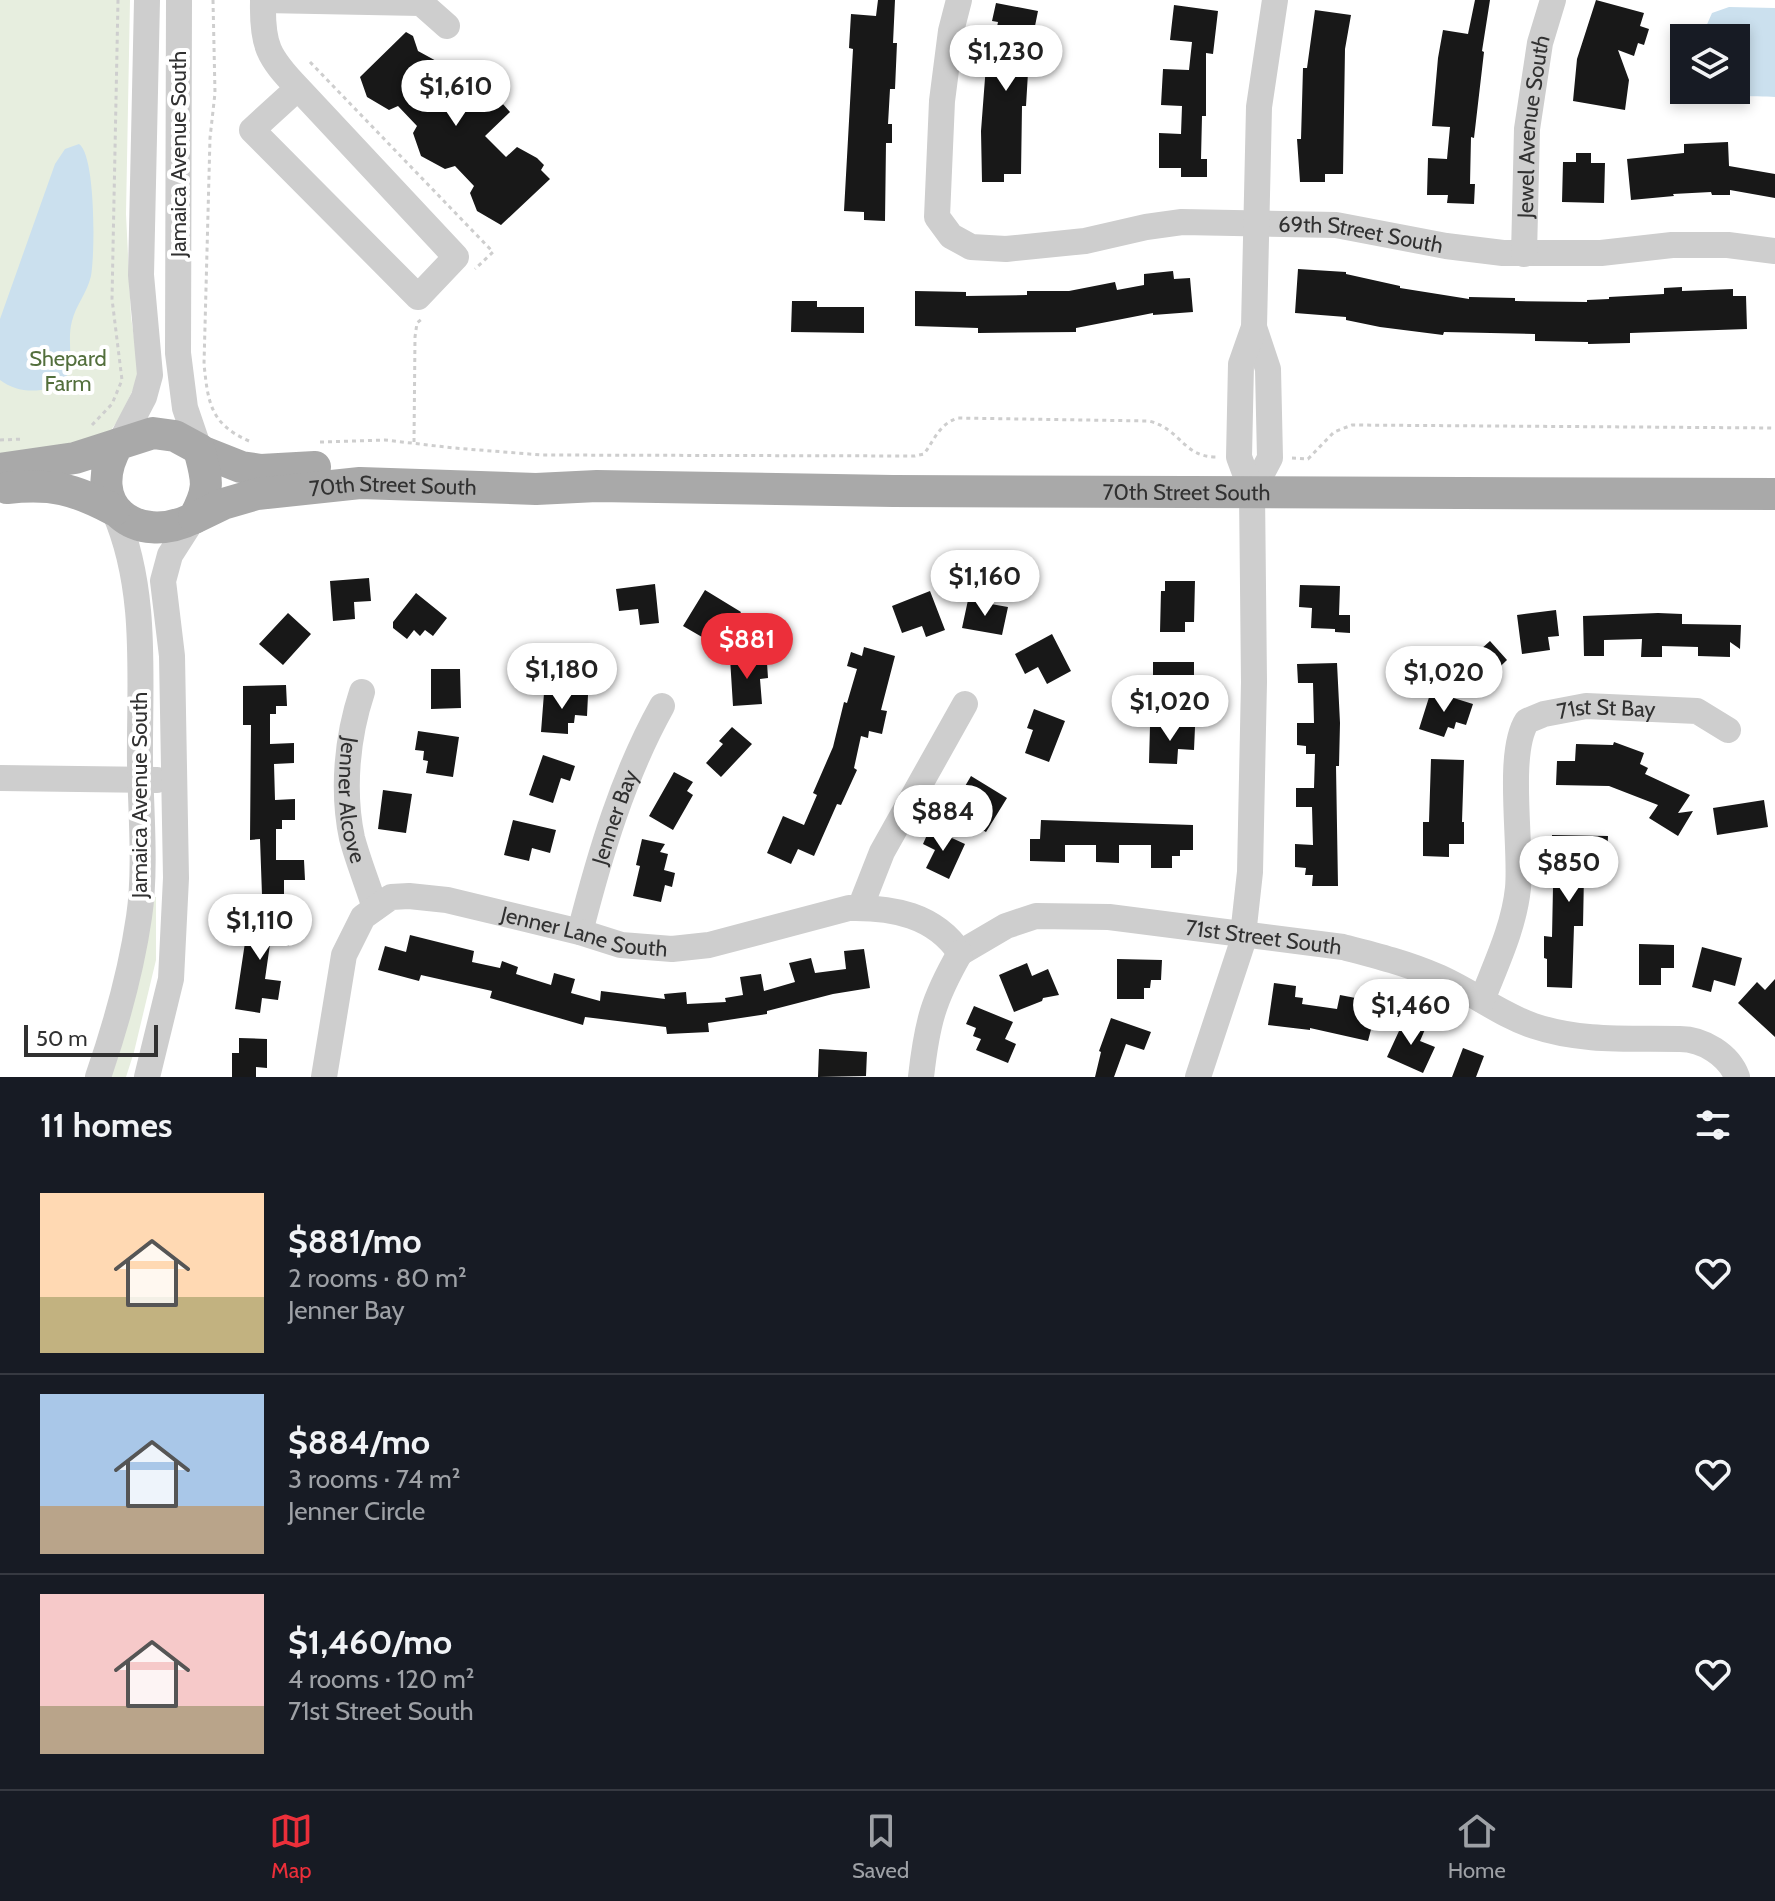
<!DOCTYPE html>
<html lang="en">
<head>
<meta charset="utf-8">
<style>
  :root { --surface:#171b24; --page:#20242c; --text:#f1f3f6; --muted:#9ea1a6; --line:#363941; --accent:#ec2f3a }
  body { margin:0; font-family:Cabin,sans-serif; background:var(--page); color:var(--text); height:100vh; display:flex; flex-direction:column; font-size:30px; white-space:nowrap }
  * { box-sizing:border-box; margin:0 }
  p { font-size:26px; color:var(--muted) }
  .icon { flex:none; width:44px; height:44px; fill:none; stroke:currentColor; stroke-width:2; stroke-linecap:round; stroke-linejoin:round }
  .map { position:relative; height:1077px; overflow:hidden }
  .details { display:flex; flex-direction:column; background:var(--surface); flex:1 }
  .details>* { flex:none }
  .fabs { position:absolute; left:1670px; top:24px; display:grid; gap:16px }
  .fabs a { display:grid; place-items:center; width:80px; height:80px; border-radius:0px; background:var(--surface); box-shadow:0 4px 12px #0003; font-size:40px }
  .scale { position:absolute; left:24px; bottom:20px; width:134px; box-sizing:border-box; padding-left:8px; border:4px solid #313131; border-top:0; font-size:22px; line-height:28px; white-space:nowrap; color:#313131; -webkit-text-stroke:6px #fff; paint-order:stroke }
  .price { position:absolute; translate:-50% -68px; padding:0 18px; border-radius:28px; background:#fff; color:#222; font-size:26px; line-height:52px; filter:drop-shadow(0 2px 4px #0008) }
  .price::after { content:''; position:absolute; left:50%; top:48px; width:24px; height:18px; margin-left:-12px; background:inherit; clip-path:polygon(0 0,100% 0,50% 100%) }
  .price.current { background:var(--accent); color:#fff }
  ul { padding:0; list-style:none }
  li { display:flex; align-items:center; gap:24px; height:200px; padding:0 40px }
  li+li { border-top:2px solid var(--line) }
  li span { display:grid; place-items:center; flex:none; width:224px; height:160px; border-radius:0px; color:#555 }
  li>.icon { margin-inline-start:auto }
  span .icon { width:96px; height:96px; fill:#fffc; stroke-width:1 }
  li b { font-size:34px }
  h2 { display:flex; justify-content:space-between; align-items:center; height:96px; padding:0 40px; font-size:34px }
  .menu { display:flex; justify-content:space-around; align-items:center; height:112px; border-top:2px solid var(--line); background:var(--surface); font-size:22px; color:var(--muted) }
  .menu a { display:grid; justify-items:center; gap:4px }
  .menu .current { color:var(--accent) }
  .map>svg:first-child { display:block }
  .green { fill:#e7eedf }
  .water { fill:#cbe0ee }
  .building { fill:#181818 }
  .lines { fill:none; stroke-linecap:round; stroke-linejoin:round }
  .path { stroke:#cecece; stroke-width:3; stroke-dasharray:4 4; stroke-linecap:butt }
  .minor { stroke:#cecece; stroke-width:26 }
  .major { stroke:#a9a9a9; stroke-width:32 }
  .labels { text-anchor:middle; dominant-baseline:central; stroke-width:8; stroke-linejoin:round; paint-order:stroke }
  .street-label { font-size:22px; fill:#313131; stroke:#fff }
  .park-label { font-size:22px; fill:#536f3c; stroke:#fff }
</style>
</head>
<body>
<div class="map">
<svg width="1775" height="1077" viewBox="0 0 1775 1077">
  <rect width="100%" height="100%" fill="#fff"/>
  <!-- green -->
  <path class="green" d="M0 0H130L126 214 131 317 138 364 136 383 119 419 111 430 98 439 0 459Z
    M150 896 156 897V960L134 1052 126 1077H111C132 1018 143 958 150 896Z"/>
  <!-- water -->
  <path class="water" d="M1729 7 1775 8V97C1759 96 1708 97 1698 90H1736V38H1701L1712 13Z
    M79 144C96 156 95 254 91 276 87 293 76 305 72 321 64 349 85 384 41 390 26 392 12 389 0 380V319L55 164 65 149Z"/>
  <!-- building -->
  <path class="building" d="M878 0H895L893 43H897L895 89H890L888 124H892V143H886L885 221 864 220V212L844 211 853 49 849 48 851 14 876 16Z
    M1475 0H1490L1482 51 1484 52 1474 138 1471 137 1470 184H1475L1474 204 1447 203 1448 195H1427L1428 158 1447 159 1450 127 1432 126 1438 58 1443 30 1468 34Z
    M1596 0 1644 13 1640 26 1649 29 1644 45 1638 43 1634 56 1618 50 1629 80 1625 110 1573 101 1577 59Z
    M996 3 1038 11 1029 56 1026 106H1022L1021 174H1004V182H982L981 131 986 65H989L998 22 992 21Z
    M1174 5 1218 11 1213 54 1206 53V116H1202L1201 159H1207V177H1181V168H1159V133L1181 134 1182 106 1161 105 1163 69 1189 70 1192 42 1170 40Z
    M1315 10 1351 15 1345 49 1343 174H1325V182H1300L1297 139H1301L1303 68H1307Z
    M406 32 413 36 418 51 440 63 427 76 448 97 472 75 481 80 487 78 506 97 502 103 510 112 485 136 506 157 517 147 537 158 544 165 541 170 550 179 501 225 477 211 470 193 474 186 455 166 445 169 421 156 413 133 417 126 398 106 389 110 367 97 360 77Z
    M1728 142 1729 166 1775 174V198L1730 190V195H1712L1711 192 1673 194 1674 196 1631 200 1627 159 1684 153V144Z
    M1576 153H1591V163H1605L1604 203 1562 202 1563 162H1576Z
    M1298 269 1346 272V274L1400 286V288L1469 299V297L1515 298V301L1587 302V300L1609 299V297L1664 294V288L1682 287V291L1733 289V296H1746L1747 329 1630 333V343L1588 344V342L1535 341V334L1444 332 1443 335 1380 327 1346 320V317L1295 313Z
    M1173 271 1174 279 1190 278 1193 312 1153 315V313L1076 328V332L978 333V328L915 326V291L966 292V296L1027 295V291H1069L1115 282 1117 290 1144 285V274Z
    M792 301H817V307H864V333L791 332Z
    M369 578 371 601 354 602 355 619 333 621 330 581Z
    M1165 581H1195L1194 622H1185V632H1160L1161 591H1165Z
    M655 584 659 623 640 625 638 609 619 611 616 589Z
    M1300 585 1340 586 1339 615H1350V633L1335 632V629L1311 628 1312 608 1299 607Z
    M705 590 741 612 727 636 709 625 702 637 683 626Z
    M930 591 945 630 926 637 922 626 902 633 892 606Z
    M416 593 447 618 433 636 425 630 420 636 414 630 407 639 393 628V622Z
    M968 600 1008 607 1002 635 962 628Z
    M1556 610 1559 636 1548 637 1550 650 1522 654 1517 615Z
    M288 613 311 634 283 665 259 644Z
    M1658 613 1682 614V624L1741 625 1740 649 1730 642V657L1698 656V647L1662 646V657H1641L1642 639 1604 640V656H1584L1583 616Z
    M1052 634 1071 671 1047 684 1038 667 1025 674 1015 654Z
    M1490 641 1507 660 1479 687 1461 667Z
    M864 647 895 656 881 710 887 711 882 734 869 731 868 738 861 736 854 768 857 770 841 805 837 804 814 856 798 849 791 864 767 853 783 816 804 825 817 795 813 793 833 747 844 702 847 703 857 669 847 666 851 652 862 656Z
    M747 657V664L767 663 768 678 760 679 762 704 733 706 730 658Z
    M1153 662H1194V682H1177L1178 696H1153Z
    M1337 663 1340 723 1339 766H1336L1338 886H1312L1313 875H1305L1306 868 1295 867V844L1313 845 1312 807H1296V788H1314L1315 754H1306V746L1297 745V723H1314L1313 683H1298L1297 664Z
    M431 669H460L461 708 431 709Z
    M286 685 287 706H276V714H270V744L294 743V763L274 764 275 800 295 799V820H282V829H276V860H304L305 880H284V894L262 895 260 839 250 840 251 725H243V686Z
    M1431 691 1473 704 1466 725 1456 722 1454 729 1448 727 1444 737 1419 729Z
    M544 693 588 695 587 716 575 715 574 723H568V734L541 732Z
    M1034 709 1065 721 1049 762 1025 753 1033 730 1027 728Z
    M1150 726 1195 727 1194 750 1178 749 1177 764 1149 763Z
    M732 727 752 744 721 777 706 763 723 744 719 741Z
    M418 731 459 737 453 777 426 773 428 761 423 760 424 751 415 750Z
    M1614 742 1644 753 1640 764 1648 768 1645 774 1690 795 1678 813 1693 811 1678 836 1649 818 1658 805 1609 786 1556 785 1557 761H1575L1576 744 1613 745Z
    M543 755 575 766 570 781 561 778 553 803 529 795Z
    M1431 759 1464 760 1462 822H1464V844H1449V857L1423 856V822H1429Z
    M674 772 693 782 687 791 693 795 673 830 649 816Z
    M971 776 1007 798 986 832 967 821 973 810 965 805 970 798 961 793Z
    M383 790 412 794 406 833 378 829Z
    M1764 800 1768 827 1717 835 1713 808Z
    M513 820 556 830 550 853 532 848 529 861 504 855Z
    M1041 820 1193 825V850H1180V856H1172V868H1151V845H1119V863L1096 862V845H1065V862L1030 861V839H1040Z
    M930 828 965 844 949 879 926 868 935 850 923 844Z
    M1552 835 1608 836 1607 856H1592L1591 874H1584L1583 926H1574L1572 988 1547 987V959L1544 958V936L1552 937 1553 887H1568L1569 859 1552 858Z
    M642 839 665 844 660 852 668 854 664 870 675 873 672 887 665 885 661 902 633 896 640 866 636 865Z
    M249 916 292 922 289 946 270 944 265 979 281 981 278 1000 262 998 260 1013 235 1009Z
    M410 935 474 951 472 962 500 968 502 961 518 967 516 974 551 985 554 973 575 979 571 993 600 1001 601 991 665 999 664 994 686 992 687 1004 726 1002 725 998 743 995 740 977 761 974 764 991 795 982 789 963 811 958 815 973 846 969 844 951 864 949 870 988 833 994 767 1011V1014L708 1023 709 1032 667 1034 666 1027 585 1017 583 1025 490 998 492 991 421 975 419 981 378 970 385 946 406 952Z
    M1639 944 1674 945V968H1661V985H1639Z
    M1702 947 1742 958 1735 986 1714 980 1711 992 1692 987Z
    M1117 959 1162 960 1161 980H1151L1150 988H1144V999H1117Z
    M1027 963 1032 976 1048 969 1059 995 1043 998 1042 1001 1014 1012 999 975Z
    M1775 979V1037L1738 1003 1757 982 1765 990Z
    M1274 983 1296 986 1295 997 1303 998 1302 1004 1337 1009 1340 995 1366 1000 1362 1015 1374 1018 1368 1041 1310 1028V1030L1268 1025Z
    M974 1006 1013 1022 1005 1039 1016 1044 1008 1063 976 1050 981 1039 973 1036 976 1028 966 1024Z
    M1111 1018 1151 1032 1144 1050 1126 1044 1114 1077H1095L1101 1052 1099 1051Z
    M1405 1018 1426 1027 1420 1041 1435 1047 1423 1073 1387 1057Z
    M239 1038 267 1039V1068L256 1067V1077H232V1053H239Z
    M1463 1048 1484 1056 1476 1077H1452Z
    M819 1049 867 1052 866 1076 818 1077Z"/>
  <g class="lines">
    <!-- path -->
    <path class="path" d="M213 0 215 93 210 138 204 364C208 402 210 424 249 441
      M310 62 493 252 475 269
      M92 425 112 404 122 380 112 299 118 0
      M0 440 23 439
      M320 442 385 440 454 448 542 455 915 456 924 454C935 439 939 424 958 418L1149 421C1181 429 1183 457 1216 457
      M414 442 415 337 417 323 423 318
      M1292 458 1308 459 1334 432 1352 425 1775 428"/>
    <!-- minor -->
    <g class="minor">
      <path d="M179 0 178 353 185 408 199 449"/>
      <path d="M263 0 421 3 447 26"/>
      <path id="s1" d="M959 0 951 31 942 101 937 217 951 236 971 247 1006 249 1085 241 1146 227 1182 222 1336 225 1446 246 1503 253H1601L1672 245H1728L1775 251"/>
      <path d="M263 2C262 45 268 57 298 88L456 257 418 297 252 130 298 88"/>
      <path id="s2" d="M1524 254 1527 129 1540 43 1553 0"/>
      <path d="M120 443 144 397 150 375 141 275 147 0"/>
      <path d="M1252 492 1270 458 1268 369 1254 327"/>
      <path id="s3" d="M362 692C347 737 342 791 352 838 358 861 368 885 375 908"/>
      <path d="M0 778 157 780"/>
      <path d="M860 908 882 852 965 704"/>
      <path id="s4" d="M580 932C600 854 623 776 662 706"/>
      <path id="s5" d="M960 953 1006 926 1036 916 1109 917 1343 947C1374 955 1406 963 1436 976 1470 990 1500 1015 1534 1026 1581 1042 1631 1038 1680 1039 1703 1039 1729 1055 1737 1077"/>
      <path id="s6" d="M1482 1000C1496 964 1514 927 1518 888 1522 846 1506 753 1527 721L1544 714 1586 706 1697 711 1728 730"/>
      <path d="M98 1077C116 1025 131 972 139 917 146 871 141 812 140 765 139 681 149 590 114 511"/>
      <path d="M147 1077 171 979 176 878 172 656 163 581 170 555 193 519"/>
      <path id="s7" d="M324 1077 344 955 363 917 391 897 409 896 447 900 580 932 621 945 672 949 709 945 849 908C892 907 935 915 960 953"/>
      <path d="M921 1077C927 1023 933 1000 960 953"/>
      <path d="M1198 1077 1242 944 1250 872 1254 682 1252 492 1239 457 1241 364 1254 327 1259 107 1275 0"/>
    </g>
    <!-- major -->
    <g class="major">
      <path d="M198 450 241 467 261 470 315 467"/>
      <path d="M0 469 75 458 153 433 175 436 199 449C207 480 211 487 194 518 136 547 82 505 118 444"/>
      <path d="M7 488C52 483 74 489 114 510"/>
      <path id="s8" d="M194 518 223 504 257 494 360 483 536 489 597 486 893 491 1775 494"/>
    </g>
  </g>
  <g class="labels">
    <!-- street labels -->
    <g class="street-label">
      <text stroke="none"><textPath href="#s2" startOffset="128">Jewel Avenue South</textPath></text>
      <text transform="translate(178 154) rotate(-90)">Jamaica Avenue South</text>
      <text stroke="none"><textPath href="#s1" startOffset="658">69th Street South</textPath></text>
      <text stroke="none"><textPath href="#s8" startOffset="204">70th Street South</textPath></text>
      <text stroke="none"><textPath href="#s8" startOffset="998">70th Street South</textPath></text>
      <text stroke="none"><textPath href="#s6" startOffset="368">71st St Bay</textPath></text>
      <text transform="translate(139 795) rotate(-90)">Jamaica Avenue South</text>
      <text stroke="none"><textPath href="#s3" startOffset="110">Jenner Alcove</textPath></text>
      <text stroke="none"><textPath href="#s4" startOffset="120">Jenner Bay</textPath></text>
      <text stroke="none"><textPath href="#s7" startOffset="398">Jenner Lane South</textPath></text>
      <text stroke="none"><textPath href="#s5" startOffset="314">71st Street South</textPath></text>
    </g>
    <!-- park labels -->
    <g class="park-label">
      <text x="68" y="358">Shepard<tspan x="68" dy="25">Farm</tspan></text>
    </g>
  </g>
</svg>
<div class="fabs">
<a><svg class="icon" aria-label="layers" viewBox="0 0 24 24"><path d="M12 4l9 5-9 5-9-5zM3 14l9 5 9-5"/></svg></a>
</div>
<div class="scale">50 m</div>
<b class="price" style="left:1006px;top:93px">$1,230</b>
<b class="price" style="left:456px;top:128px">$1,610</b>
<b class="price" style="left:985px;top:618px">$1,160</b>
<b class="price current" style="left:747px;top:681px">$881</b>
<b class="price" style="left:562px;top:711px">$1,180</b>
<b class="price" style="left:1444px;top:714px">$1,020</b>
<b class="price" style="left:1170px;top:743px">$1,020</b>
<b class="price" style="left:943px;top:853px">$884</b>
<b class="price" style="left:1569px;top:904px">$850</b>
<b class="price" style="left:260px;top:962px">$1,110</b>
<b class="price" style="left:1411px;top:1047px">$1,460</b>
</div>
<section class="details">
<h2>11 homes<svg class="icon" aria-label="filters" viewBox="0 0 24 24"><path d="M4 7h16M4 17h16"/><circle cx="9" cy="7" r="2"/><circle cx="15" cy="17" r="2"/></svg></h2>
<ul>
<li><span style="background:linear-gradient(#ffd9b3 65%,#c2b280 0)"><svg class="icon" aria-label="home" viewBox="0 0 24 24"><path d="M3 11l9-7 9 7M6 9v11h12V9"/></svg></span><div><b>$881/mo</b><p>2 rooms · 80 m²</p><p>Jenner Bay</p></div><svg class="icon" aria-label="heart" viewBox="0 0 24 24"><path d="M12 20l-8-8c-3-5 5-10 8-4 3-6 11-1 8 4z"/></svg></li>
<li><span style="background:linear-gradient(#a9c7e8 70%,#b9a48a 0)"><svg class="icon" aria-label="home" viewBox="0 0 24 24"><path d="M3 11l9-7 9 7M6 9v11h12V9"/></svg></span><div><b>$884/mo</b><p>3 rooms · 74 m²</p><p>Jenner Circle</p></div><svg class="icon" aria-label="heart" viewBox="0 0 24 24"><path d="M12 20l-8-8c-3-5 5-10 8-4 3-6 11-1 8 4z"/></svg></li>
<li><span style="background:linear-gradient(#f6c9c9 70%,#b9a48a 0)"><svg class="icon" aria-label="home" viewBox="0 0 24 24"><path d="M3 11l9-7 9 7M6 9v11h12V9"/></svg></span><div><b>$1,460/mo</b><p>4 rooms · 120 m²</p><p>71st Street South</p></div><svg class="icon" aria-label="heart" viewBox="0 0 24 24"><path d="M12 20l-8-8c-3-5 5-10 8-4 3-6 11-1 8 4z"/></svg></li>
</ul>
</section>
<nav class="menu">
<a class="current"><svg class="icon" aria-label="map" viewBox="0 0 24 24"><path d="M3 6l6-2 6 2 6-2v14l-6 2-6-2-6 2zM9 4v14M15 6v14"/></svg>Map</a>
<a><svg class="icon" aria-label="saved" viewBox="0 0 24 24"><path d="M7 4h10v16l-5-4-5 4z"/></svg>Saved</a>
<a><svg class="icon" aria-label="home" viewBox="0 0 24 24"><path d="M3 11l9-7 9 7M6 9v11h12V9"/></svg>Home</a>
</nav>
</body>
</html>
